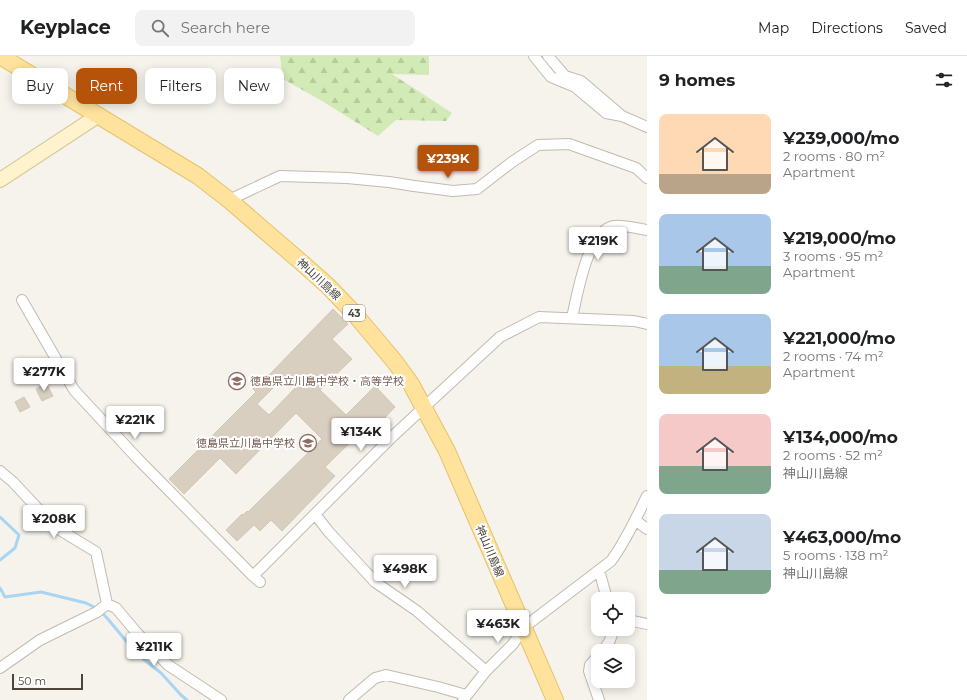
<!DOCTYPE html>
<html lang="en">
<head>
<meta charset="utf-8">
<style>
  :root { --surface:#fff; --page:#f2f2f2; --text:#202124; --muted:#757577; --line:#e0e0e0; --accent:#b45309 }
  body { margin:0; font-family:Montserrat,"Noto Sans JP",sans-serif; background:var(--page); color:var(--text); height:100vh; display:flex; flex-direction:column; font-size:15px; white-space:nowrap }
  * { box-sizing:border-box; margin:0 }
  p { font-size:13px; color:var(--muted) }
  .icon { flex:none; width:22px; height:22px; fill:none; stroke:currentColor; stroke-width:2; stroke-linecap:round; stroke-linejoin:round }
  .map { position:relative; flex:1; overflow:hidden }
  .side { display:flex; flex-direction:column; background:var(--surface); width:320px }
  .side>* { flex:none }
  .guide { position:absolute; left:12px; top:12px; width:380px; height:36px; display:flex; gap:8px }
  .tools { position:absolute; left:591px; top:536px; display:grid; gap:8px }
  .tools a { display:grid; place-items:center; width:44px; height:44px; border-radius:8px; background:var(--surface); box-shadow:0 2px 10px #0003; font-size:20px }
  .scale { position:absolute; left:12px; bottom:10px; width:71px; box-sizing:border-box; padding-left:4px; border:2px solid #4b4439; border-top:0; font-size:11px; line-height:14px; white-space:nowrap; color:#4b4439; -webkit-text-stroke:3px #fff; paint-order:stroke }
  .price { position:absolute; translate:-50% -34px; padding:0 9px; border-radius:4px; background:#fff; color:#222; font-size:13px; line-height:26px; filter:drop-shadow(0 1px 2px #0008) }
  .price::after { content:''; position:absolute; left:50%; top:24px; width:12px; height:9px; margin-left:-6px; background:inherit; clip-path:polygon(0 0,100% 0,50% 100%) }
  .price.current { background:var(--accent); color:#fff }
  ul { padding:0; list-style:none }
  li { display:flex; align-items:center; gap:12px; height:100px; padding:0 12px }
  li span { display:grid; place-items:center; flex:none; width:112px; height:80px; border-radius:8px; color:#555 }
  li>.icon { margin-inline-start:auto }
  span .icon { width:48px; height:48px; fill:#fffc; stroke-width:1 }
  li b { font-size:17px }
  h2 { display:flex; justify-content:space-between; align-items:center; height:48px; padding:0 12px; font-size:17px }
  .pill { padding:0 14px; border-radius:8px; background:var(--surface); box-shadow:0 2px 10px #0003; font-size:14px; line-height:36px }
  .pill.current { background:var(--accent); color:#fff }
  header { display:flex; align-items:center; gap:24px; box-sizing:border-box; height:56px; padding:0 20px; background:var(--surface); border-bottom:1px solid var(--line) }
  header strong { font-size:19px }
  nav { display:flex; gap:22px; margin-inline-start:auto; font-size:14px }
  .search { width:280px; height:36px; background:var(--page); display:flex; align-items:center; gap:10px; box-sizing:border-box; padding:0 14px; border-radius:8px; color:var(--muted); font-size:15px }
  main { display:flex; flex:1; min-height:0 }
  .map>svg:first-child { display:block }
  .forest { fill:url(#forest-firs) }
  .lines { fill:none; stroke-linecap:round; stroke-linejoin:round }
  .stream { stroke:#a9d4f2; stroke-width:3 }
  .building { fill:#d8cfc1; stroke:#d3c7b4; fill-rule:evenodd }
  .minor-casing { stroke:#c2bbae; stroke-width:12 }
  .secondary-casing { stroke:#d6c79b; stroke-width:16 }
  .primary-casing { stroke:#e6c16a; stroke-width:18 }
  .minor { stroke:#fff; stroke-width:10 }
  .secondary { stroke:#fff3cd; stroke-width:14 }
  .primary { stroke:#ffe39c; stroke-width:16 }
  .labels { text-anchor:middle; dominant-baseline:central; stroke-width:4; stroke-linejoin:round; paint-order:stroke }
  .shield { fill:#fff; stroke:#817c74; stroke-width:1 }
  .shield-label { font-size:10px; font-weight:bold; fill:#4b4439 }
  .street-label { font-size:11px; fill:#4b4439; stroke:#fff }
  .education-label { font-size:11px; fill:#785e54; stroke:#fff; text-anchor:start }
</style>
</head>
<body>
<header>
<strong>Keyplace</strong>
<div class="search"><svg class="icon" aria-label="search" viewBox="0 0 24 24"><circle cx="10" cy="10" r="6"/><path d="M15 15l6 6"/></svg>Search here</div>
<nav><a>Map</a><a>Directions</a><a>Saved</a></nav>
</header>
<main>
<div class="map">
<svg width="647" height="644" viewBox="0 0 647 644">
  <defs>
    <pattern id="forest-firs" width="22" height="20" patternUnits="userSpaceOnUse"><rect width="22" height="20" fill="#d2eab5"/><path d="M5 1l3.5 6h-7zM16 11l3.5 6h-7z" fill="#b6ca9c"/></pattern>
  </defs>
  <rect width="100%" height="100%" fill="#f6f3ec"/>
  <!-- forest -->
  <path class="forest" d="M280 0H429V19L392 18 452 57 446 65 396 64 378 80 322 45 283 23Z"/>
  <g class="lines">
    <!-- stream -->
    <path class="stream" d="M0 461 19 479 15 492 0 504
      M0 532 5 541 41 536 86 547 98 553 107 562 137 598 161 617 181 639 187 644"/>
  </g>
  <!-- building -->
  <path class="building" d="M333 253 348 268 332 283 352 303 320 334 346 359 375 330 395 351 378 369 373 364 325 411 335 420 282 475 271 464 260 475 254 469 237 485 226 474 242 458 243 459 247 455 248 456 322 383 296 357 236 418 220 402 184 438 169 423 256 336 253 333 268 318 269 319ZM284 321 295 332 269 359 257 348Z
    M46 327 53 340 42 345 36 333Z
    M24 341 30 351 20 356 15 346Z"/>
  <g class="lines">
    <!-- minor casing -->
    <g class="minor-casing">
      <path id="minor" d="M534 0 551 21 575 31 606 57 622 60
        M548 0 565 20 581 25 622 60 647 71
        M229 144 280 120 347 122 389 126 414 130 453 135 477 133 512 106 538 89 569 88 636 112 647 122
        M22 244 74 334 137 402 253 520
        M572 262C577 240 587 176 613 170 622 168 638 173 647 174
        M0 415 13 426 55 471 96 496 107 548
        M315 458 328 475 375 526 417 555 486 615
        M635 464 647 473
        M599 514 607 543
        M260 526 253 520 393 380 500 281 539 261 634 265 647 268
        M107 548 116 552 137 577 168 609 221 644
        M628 564 647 568
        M602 595C608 589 613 582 612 573
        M598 600 590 609 589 615 599 644
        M0 612 40 584 97 556 107 548
        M349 644 375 622 386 619 438 631 466 639
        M463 644 486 615 513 588 523 572 611 505C626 485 636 462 647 440"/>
    </g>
    <!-- secondary casing -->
    <g class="secondary-casing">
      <path id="secondary" d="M0 124 99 59"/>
    </g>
    <!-- primary casing -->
    <g class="primary-casing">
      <path id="primary" d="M0 0 198 120 229 144 301 206 327 229 353 256 395 306 411 328 447 395 555 644"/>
    </g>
    <!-- minor -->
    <use href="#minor" class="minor"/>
    <!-- secondary -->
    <use href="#secondary" class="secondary"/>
    <!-- primary -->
    <use href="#primary" class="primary"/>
  </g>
  <!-- icons -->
  <defs>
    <g id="school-ring" transform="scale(0.9)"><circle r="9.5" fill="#fff" stroke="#8d6e63" stroke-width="1.5"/><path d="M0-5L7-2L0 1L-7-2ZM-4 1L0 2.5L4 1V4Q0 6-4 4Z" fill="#8d6e63"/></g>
  </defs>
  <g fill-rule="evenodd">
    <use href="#school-ring" x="237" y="325"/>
    <use href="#school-ring" x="308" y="387"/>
  </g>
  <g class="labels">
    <!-- shield labels -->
    <rect class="shield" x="343" y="249" width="22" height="16" rx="3"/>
    <g class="shield-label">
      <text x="354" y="257">43</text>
    </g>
    <!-- street labels -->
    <g class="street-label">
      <text transform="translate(319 223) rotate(43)">神山川島線</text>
      <text transform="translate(490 495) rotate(67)">神山川島線</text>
    </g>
    <!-- education labels -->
    <g class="education-label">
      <text x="250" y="325">徳島県立川島中学校・高等学校</text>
      <text x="295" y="387" text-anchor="end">徳島県立川島中学校</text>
    </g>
  </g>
</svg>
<div class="tools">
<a><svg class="icon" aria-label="locate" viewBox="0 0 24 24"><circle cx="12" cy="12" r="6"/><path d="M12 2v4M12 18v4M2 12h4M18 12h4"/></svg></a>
<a><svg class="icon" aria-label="layers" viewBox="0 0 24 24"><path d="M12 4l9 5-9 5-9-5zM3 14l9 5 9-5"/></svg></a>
</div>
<div class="scale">50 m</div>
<b class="price current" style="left:448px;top:123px">¥239K</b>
<b class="price" style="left:598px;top:205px">¥219K</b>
<b class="price" style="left:44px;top:336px">¥277K</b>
<b class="price" style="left:135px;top:384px">¥221K</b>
<b class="price" style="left:361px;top:396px">¥134K</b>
<b class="price" style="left:54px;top:483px">¥208K</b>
<b class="price" style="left:405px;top:533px">¥498K</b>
<b class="price" style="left:498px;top:588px">¥463K</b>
<b class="price" style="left:154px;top:611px">¥211K</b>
<div class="guide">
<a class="pill">Buy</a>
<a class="pill current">Rent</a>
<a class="pill">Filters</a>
<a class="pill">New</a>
</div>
</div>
<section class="side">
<h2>9 homes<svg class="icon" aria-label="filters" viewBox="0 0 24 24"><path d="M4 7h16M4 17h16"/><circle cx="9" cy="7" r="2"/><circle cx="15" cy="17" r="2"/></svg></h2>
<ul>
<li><span style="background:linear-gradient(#ffd9b3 75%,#b9a48a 0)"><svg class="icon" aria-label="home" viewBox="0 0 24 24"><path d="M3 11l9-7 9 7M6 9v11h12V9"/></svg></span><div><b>¥239,000/mo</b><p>2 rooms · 80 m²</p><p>Apartment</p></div></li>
<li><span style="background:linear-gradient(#a9c7e8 65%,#7fa58c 0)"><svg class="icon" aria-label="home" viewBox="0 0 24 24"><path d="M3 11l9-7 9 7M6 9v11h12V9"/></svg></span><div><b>¥219,000/mo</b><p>3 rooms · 95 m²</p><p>Apartment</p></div></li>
<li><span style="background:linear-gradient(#a9c7e8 65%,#c2b280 0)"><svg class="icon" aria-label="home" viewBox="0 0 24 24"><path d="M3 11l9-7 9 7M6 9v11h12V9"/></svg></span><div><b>¥221,000/mo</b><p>2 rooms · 74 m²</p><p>Apartment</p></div></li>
<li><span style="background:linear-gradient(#f6c9c9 65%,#7fa58c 0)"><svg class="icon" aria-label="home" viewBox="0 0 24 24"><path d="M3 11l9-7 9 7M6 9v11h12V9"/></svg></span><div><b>¥134,000/mo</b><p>2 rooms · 52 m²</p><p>神山川島線</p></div></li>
<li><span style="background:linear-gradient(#c9d6e8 70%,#7fa58c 0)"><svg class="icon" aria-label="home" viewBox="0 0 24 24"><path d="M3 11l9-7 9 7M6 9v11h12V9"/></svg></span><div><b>¥463,000/mo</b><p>5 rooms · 138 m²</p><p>神山川島線</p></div></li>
</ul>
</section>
</main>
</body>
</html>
